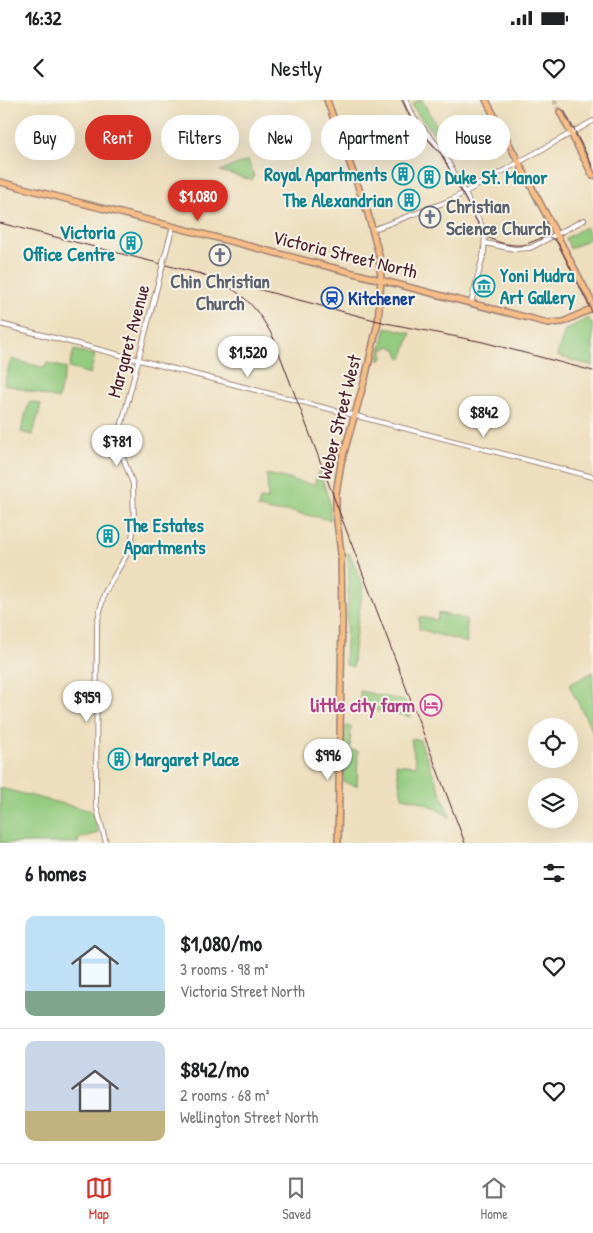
<!DOCTYPE html>
<html lang="en">
<head>
<meta charset="utf-8">
<style>
  :root { --surface:#fff; --page:#f2f2f2; --text:#202124; --muted:#757577; --line:#e0e0e0; --accent:#d93025 }
  body { margin:0; font-family:"Patrick Hand",sans-serif; background:var(--page); color:var(--text); height:100vh; display:flex; flex-direction:column; font-size:19px; white-space:nowrap }
  * { box-sizing:border-box; margin:0 }
  p { font-size:16px; color:var(--muted) }
  .icon { flex:none; width:28px; height:28px; fill:none; stroke:currentColor; stroke-width:2; stroke-linecap:round; stroke-linejoin:round }
  .map { position:relative; height:743px; overflow:hidden }
  .side { display:flex; flex-direction:column; background:var(--surface); flex:1 }
  .side>* { flex:none }
  .hud { position:absolute; left:15px; top:15px; width:564px; height:45px; display:flex; gap:10px }
  .controls { position:absolute; left:528px; top:618px; display:grid; gap:10px }
  .controls a { display:grid; place-items:center; width:50px; height:50px; border-radius:50%; background:var(--surface); box-shadow:0 5px 20px #0002; font-size:25px }
  .price { position:absolute; translate:-50% -42px; padding:0 11px; border-radius:18px; background:#fff; color:#222; font-size:16px; line-height:32px; filter:drop-shadow(0 1px 2px #0008) }
  .price::after { content:''; position:absolute; left:50%; top:30px; width:15px; height:11px; margin-left:-8px; background:inherit; clip-path:polygon(0 0,100% 0,50% 100%) }
  .price.on { background:var(--accent); color:#fff }
  ul { padding:0; list-style:none }
  li { display:flex; align-items:center; gap:15px; height:125px; padding:0 25px }
  li+li { border-top:1px solid var(--line) }
  li span { display:grid; place-items:center; flex:none; width:140px; height:100px; border-radius:10px; color:#555 }
  li>.icon { margin-inline-start:auto }
  span .icon { width:60px; height:60px; fill:#fffc; stroke-width:1 }
  li b { font-size:21px }
  h2 { display:flex; justify-content:space-between; align-items:center; height:60px; padding:0 25px; font-size:21px }
  .chip { padding:0 18px; border-radius:22px; background:var(--surface); box-shadow:0 5px 20px #0002; font-size:18px; line-height:45px }
  .chip.on { background:var(--accent); color:#fff }
  .status { display:flex; justify-content:space-between; align-items:center; height:35px; padding:0 25px; background:var(--surface); direction:ltr }
  .status svg { height:14px; fill:currentColor }
  header { display:flex; justify-content:space-between; align-items:center; height:65px; padding:0 25px; background:var(--surface); font-size:22px; font-weight:600 }
  .tabs { display:flex; justify-content:space-around; align-items:center; height:70px; border-top:1px solid var(--line); background:var(--surface); font-size:14px; color:var(--muted) }
  .tabs a { display:grid; justify-items:center; gap:2px }
  .tabs .on { color:var(--accent) }
  .map>svg:first-child { display:block }
  .green { fill:#93cb7f; stroke:#6e7555 }
  .lines { fill:none; stroke-linecap:round; stroke-linejoin:round }
  .major-tunnel { stroke:#ccb9a0; stroke-width:5; stroke-dasharray:5 2.5; stroke-linecap:butt }
  .minor-casing { stroke:#9c7f74; stroke-width:6 }
  .major-casing { stroke:#9c7f74; stroke-width:8 }
  .minor { stroke:#fff; stroke-width:4 }
  .major { stroke:#f6be86; stroke-width:5 }
  .tram { stroke:#4a1f2b; stroke-width:1 }
  .rail { stroke:#4a1f2b; stroke-width:1 }
  .minor-bridge-casing { stroke:#9c7f74; stroke-width:6; stroke-linecap:butt }
  .minor-bridge { stroke:#fff; stroke-width:4 }
  .labels { text-anchor:middle; dominant-baseline:central; stroke-width:4; stroke-linejoin:round; paint-order:stroke }
  .culture-label { font-size:19px; font-weight:bold; fill:#0d838f; stroke:#f7f3e8; text-anchor:start }
  .worship-label { font-size:19px; font-weight:bold; fill:#5b616d; stroke:#f7f3e8; text-anchor:start }
  .street-label { font-size:19px; fill:#4a1f2b; stroke:#f7f3e8 }
  .transit-label { font-size:19px; font-weight:bold; fill:#164399; stroke:#f7f3e8; text-anchor:start }
  .hotel-label { font-size:19px; font-weight:bold; fill:#b23c85; stroke:#f7f3e8; text-anchor:end }
</style>
</head>
<body>
<div class="status"><b>16:32</b><svg viewBox="0 0 49 12"><path d="M0 12V9h3v3zM5 12V6h3v6zM10 12V3h3v9zM15 12V0h3v12zM26 1h20v11H26zM47 4h2v5h-2z"/></svg></div>
<header><svg class="icon" aria-label="back" viewBox="0 0 24 24"><path d="M15 5l-7 7 7 7"/></svg>Nestly<svg class="icon" aria-label="heart" viewBox="0 0 24 24"><path d="M12 20l-8-8c-3-5 5-10 8-4 3-6 11-1 8 4z"/></svg></header>
<div class="map">
<svg width="593" height="743" viewBox="0 0 593 743">
  <rect width="100%" height="100%" fill="#f7f3e8"/>
  <filter id="ink" filterUnits="userSpaceOnUse"><feTurbulence type="fractalNoise" baseFrequency=".02" numOctaves="2"/><feDisplacementMap in="SourceGraphic" scale="10" xChannelSelector="R" yChannelSelector="G"/><feConvolveMatrix kernelMatrix="1 2 1 2 8 2 1 2 1" color-interpolation-filters="sRGB"/></filter>
  <filter id="wash" filterUnits="userSpaceOnUse"><feTurbulence type="fractalNoise" baseFrequency=".0096" numOctaves="4" result="noise"/><feDisplacementMap in="SourceGraphic" scale="20" xChannelSelector="R" yChannelSelector="G"/><feGaussianBlur stdDeviation="1.12" result="paint"/><feColorMatrix in="noise" values="0 0 0 0 0 0 0 0 0 0 0 0 0 0 0 0 0 1.4 0 .05"/><feComposite in="paint" operator="in"/></filter>
  <g filter="url(#wash)">
    <rect width="100%" height="100%" fill="#eddfbd"/>
    <!-- green -->
    <path class="green" d="M418 0H422L442 35 438 38 419 16 412 5Z
      M248 60 254 76 252 80 220 71Z
      M585 127 591 138 570 149 566 138Z
      M588 218 593 226V266L557 256 565 230Z
      M386 227 411 233 402 259 399 257 397 250 390 246 383 250V258L381 260H378Z
      M74 250 95 255 90 274 69 268Z
      M11 259 45 268 47 263 66 268 58 299 4 284Z
      M29 302 41 304 33 335 21 332Z
      M319 370 329 400 331 420 287 411 277 412 258 408 260 399 268 400 267 374 314 385Z
      M347 453 350 454 363 486 354 548 353 567 346 565 345 563 349 470Z
      M438 513 466 519 467 543 419 529V517L437 520Z
      M593 572V632L569 585Z
      M360 591 405 601 411 617 396 614V610L386 608 385 612 360 608Z
      M348 626 351 627 350 650 358 651 357 686 343 682 344 631 345 627Z
      M411 639 420 640 450 717C433 707 422 700 402 697L396 664 416 666Z
      M0 688 92 711 98 733 78 739 79 743H0Z"/>
  </g>
  <g filter="url(#ink)">
    <g class="lines">
      <!-- major-tunnel -->
      <path class="major-tunnel" d="M554 0 560 12"/>
      <!-- minor casing -->
      <g class="minor-casing">
        <path id="minor" d="M406 0 414 18 443 52 485 132 484 152 471 203
          M372 130 451 100 593 21
          M485 143 514 149 530 148 584 120
          M164 159 173 126
          M0 224 593 377
          M106 743 96 705 97 524 104 494 127 454 132 439 134 424 133 384 122 355 119 335 162 168"/>
      </g>
      <!-- major casing -->
      <g class="major-casing">
        <path id="major" d="M327 0 368 114 379 155 381 179 378 222 365 279 341 363 336 394V413L341 454 342 523 338 743
          M486 0 593 204
          M560 12 593 76
          M0 82 548 223 563 222 593 208"/>
      </g>
      <!-- minor -->
      <use href="#minor" class="minor"/>
      <!-- major -->
      <use href="#major" class="major"/>
      <!-- tram -->
      <path class="tram" d="M402 0 412 22 442 55 484 134C492 142 510 146 522 145 535 143 547 130 558 143L593 214
        M564 10 593 67"/>
      <!-- rail -->
      <path class="rail" d="M0 123 205 175
        M199 173C237 188 253 200 273 237L465 743
        M227 181 386 223 483 242 593 271"/>
      <!-- minor-bridge casing -->
      <g class="minor-bridge-casing">
        <path id="minor-bridge" d="M162 168 164 159"/>
      </g>
      <!-- minor-bridge -->
      <use href="#minor-bridge" class="minor-bridge"/>
    </g>
  </g>
  <!-- icons -->
  <defs>
    <g id="building-ring" transform="scale(1.125)"><circle r="9.5" fill="#f7f3e8" stroke="#0f9aa8" stroke-width="1.5"/><path d="M-4-6H4V6H1V3H-1V6H-4ZM-2.5-4.3h1.7v1.8h-1.7ZM.8-4.3h1.7v1.8H.8ZM-2.5-1h1.7V.8h-1.7ZM.8-1h1.7V.8H.8Z" fill="#0f9aa8"/></g>
    <g id="church-ring" transform="scale(1.125)"><circle r="9.5" fill="#f7f3e8" stroke="#6b7280" stroke-width="1.5"/><path d="M-1.2-6h2.4v3.5h3.3v2.4h-3.3V6h-2.4V-.1h-3.3v-2.4h3.3Z" fill="#6b7280"/></g>
    <g id="museum-ring" transform="scale(1.125)"><circle r="9.5" fill="#f7f3e8" stroke="#0f9aa8" stroke-width="1.5"/><path d="M0-6L6-3V-2H-6V-3ZM-5-1h2V3h-2ZM-1-1h2V3h-2ZM3-1h2V3H3ZM-6 4H6V6H-6Z" fill="#0f9aa8"/></g>
    <g id="station-ring" transform="scale(1.125)"><circle r="9.5" fill="#f7f3e8" stroke="#1a4fb4" stroke-width="1.5"/><path d="M-3-6H3Q5-6 5-4V2Q5 4 3 4L4.5 6H3L1.5 4h-3L-3 6H-4.5L-3 4Q-5 4-5 2V-4Q-5-6-3-6ZM-3.5-4v3h7v-3ZM-3.5 1v1.5H-2V1ZM2 1v1.5H3.5V1Z" fill="#1a4fb4"/></g>
    <g id="hotel-ring" transform="scale(1.125)"><circle r="9.5" fill="#f7f3e8" stroke="#d1479c" stroke-width="1.5"/><path d="M-6-4.5h1.5V1H6V5H4.5V3h-9V5H-6ZM-4 0a1.8 1.8 0 1 1 3.6 0ZM.5 0V-2.5h3Q6-2.5 6 0Z" fill="#d1479c"/></g>
  </defs>
  <g fill-rule="evenodd">
    <use href="#building-ring" x="403" y="74"/>
    <use href="#building-ring" x="429" y="77"/>
    <use href="#building-ring" x="409" y="100"/>
    <use href="#church-ring" x="430" y="117"/>
    <use href="#building-ring" x="131" y="143"/>
    <use href="#church-ring" x="220" y="155"/>
    <use href="#museum-ring" x="484" y="186"/>
    <use href="#station-ring" x="332" y="198"/>
    <use href="#building-ring" x="108" y="436"/>
    <use href="#hotel-ring" x="431" y="605"/>
    <use href="#building-ring" x="119" y="659"/>
  </g>
  <g class="labels">
    <!-- culture labels -->
    <g class="culture-label">
      <text x="387" y="74" text-anchor="end">Royal Apartments</text>
      <text x="445" y="77">Duke St. Manor</text>
      <text x="393" y="100" text-anchor="end">The Alexandrian</text>
      <text x="115" y="132" text-anchor="end">Victoria<tspan x="115" dy="22">Office Centre</tspan></text>
      <text x="500" y="175">Yoni Mudra<tspan x="500" dy="22">Art Gallery</tspan></text>
      <text x="124" y="425">The Estates<tspan x="124" dy="22">Apartments</tspan></text>
      <text x="135" y="659">Margaret Place</text>
    </g>
    <!-- worship labels -->
    <g class="worship-label">
      <text x="446" y="106">Christian<tspan x="446" dy="22">Science Church</tspan></text>
      <text x="220" y="181" text-anchor="middle">Chin Christian<tspan x="220" dy="22">Church</tspan></text>
    </g>
    <!-- street labels -->
    <g class="street-label">
      <text transform="translate(345 154) rotate(14)">Victoria Street North</text>
      <text transform="translate(128 241) rotate(-75)">Margaret Avenue</text>
      <text transform="translate(339 317) rotate(-76)">Weber Street West</text>
    </g>
    <!-- transit labels -->
    <g class="transit-label">
      <text x="348" y="198">Kitchener</text>
    </g>
    <!-- hotel labels -->
    <g class="hotel-label">
      <text x="415" y="605">little city farm</text>
    </g>
  </g>
</svg>
<div class="controls">
<a><svg class="icon" aria-label="locate" viewBox="0 0 24 24"><circle cx="12" cy="12" r="6"/><path d="M12 2v4M12 18v4M2 12h4M18 12h4"/></svg></a>
<a><svg class="icon" aria-label="layers" viewBox="0 0 24 24"><path d="M12 4l9 5-9 5-9-5zM3 14l9 5 9-5"/></svg></a>
</div>
<b class="price on" style="left:198px;top:122px">$1,080</b>
<b class="price" style="left:248px;top:278px">$1,520</b>
<b class="price" style="left:484px;top:338px">$842</b>
<b class="price" style="left:117px;top:367px">$781</b>
<b class="price" style="left:87px;top:623px">$959</b>
<b class="price" style="left:328px;top:681px">$996</b>
<div class="hud">
<a class="chip">Buy</a>
<a class="chip on">Rent</a>
<a class="chip">Filters</a>
<a class="chip">New</a>
<a class="chip">Apartment</a>
<a class="chip">House</a>
</div>
</div>
<section class="side">
<h2>6 homes<svg class="icon" aria-label="filters" viewBox="0 0 24 24"><path d="M4 7h16M4 17h16"/><circle cx="9" cy="7" r="2"/><circle cx="15" cy="17" r="2"/></svg></h2>
<ul>
<li><span style="background:linear-gradient(#bfe0f5 75%,#7fa58c 0)"><svg class="icon" aria-label="home" viewBox="0 0 24 24"><path d="M3 11l9-7 9 7M6 9v11h12V9"/></svg></span><div><b>$1,080/mo</b><p>3 rooms · 98 m²</p><p>Victoria Street North</p></div><svg class="icon" aria-label="heart" viewBox="0 0 24 24"><path d="M12 20l-8-8c-3-5 5-10 8-4 3-6 11-1 8 4z"/></svg></li>
<li><span style="background:linear-gradient(#c9d6e8 70%,#c2b280 0)"><svg class="icon" aria-label="home" viewBox="0 0 24 24"><path d="M3 11l9-7 9 7M6 9v11h12V9"/></svg></span><div><b>$842/mo</b><p>2 rooms · 68 m²</p><p>Wellington Street North</p></div><svg class="icon" aria-label="heart" viewBox="0 0 24 24"><path d="M12 20l-8-8c-3-5 5-10 8-4 3-6 11-1 8 4z"/></svg></li>
</ul>
</section>
<nav class="tabs">
<a class="on"><svg class="icon" aria-label="map" viewBox="0 0 24 24"><path d="M3 6l6-2 6 2 6-2v14l-6 2-6-2-6 2zM9 4v14M15 6v14"/></svg>Map</a>
<a><svg class="icon" aria-label="saved" viewBox="0 0 24 24"><path d="M7 4h10v16l-5-4-5 4z"/></svg>Saved</a>
<a><svg class="icon" aria-label="home" viewBox="0 0 24 24"><path d="M3 11l9-7 9 7M6 9v11h12V9"/></svg>Home</a>
</nav>
</body>
</html>
